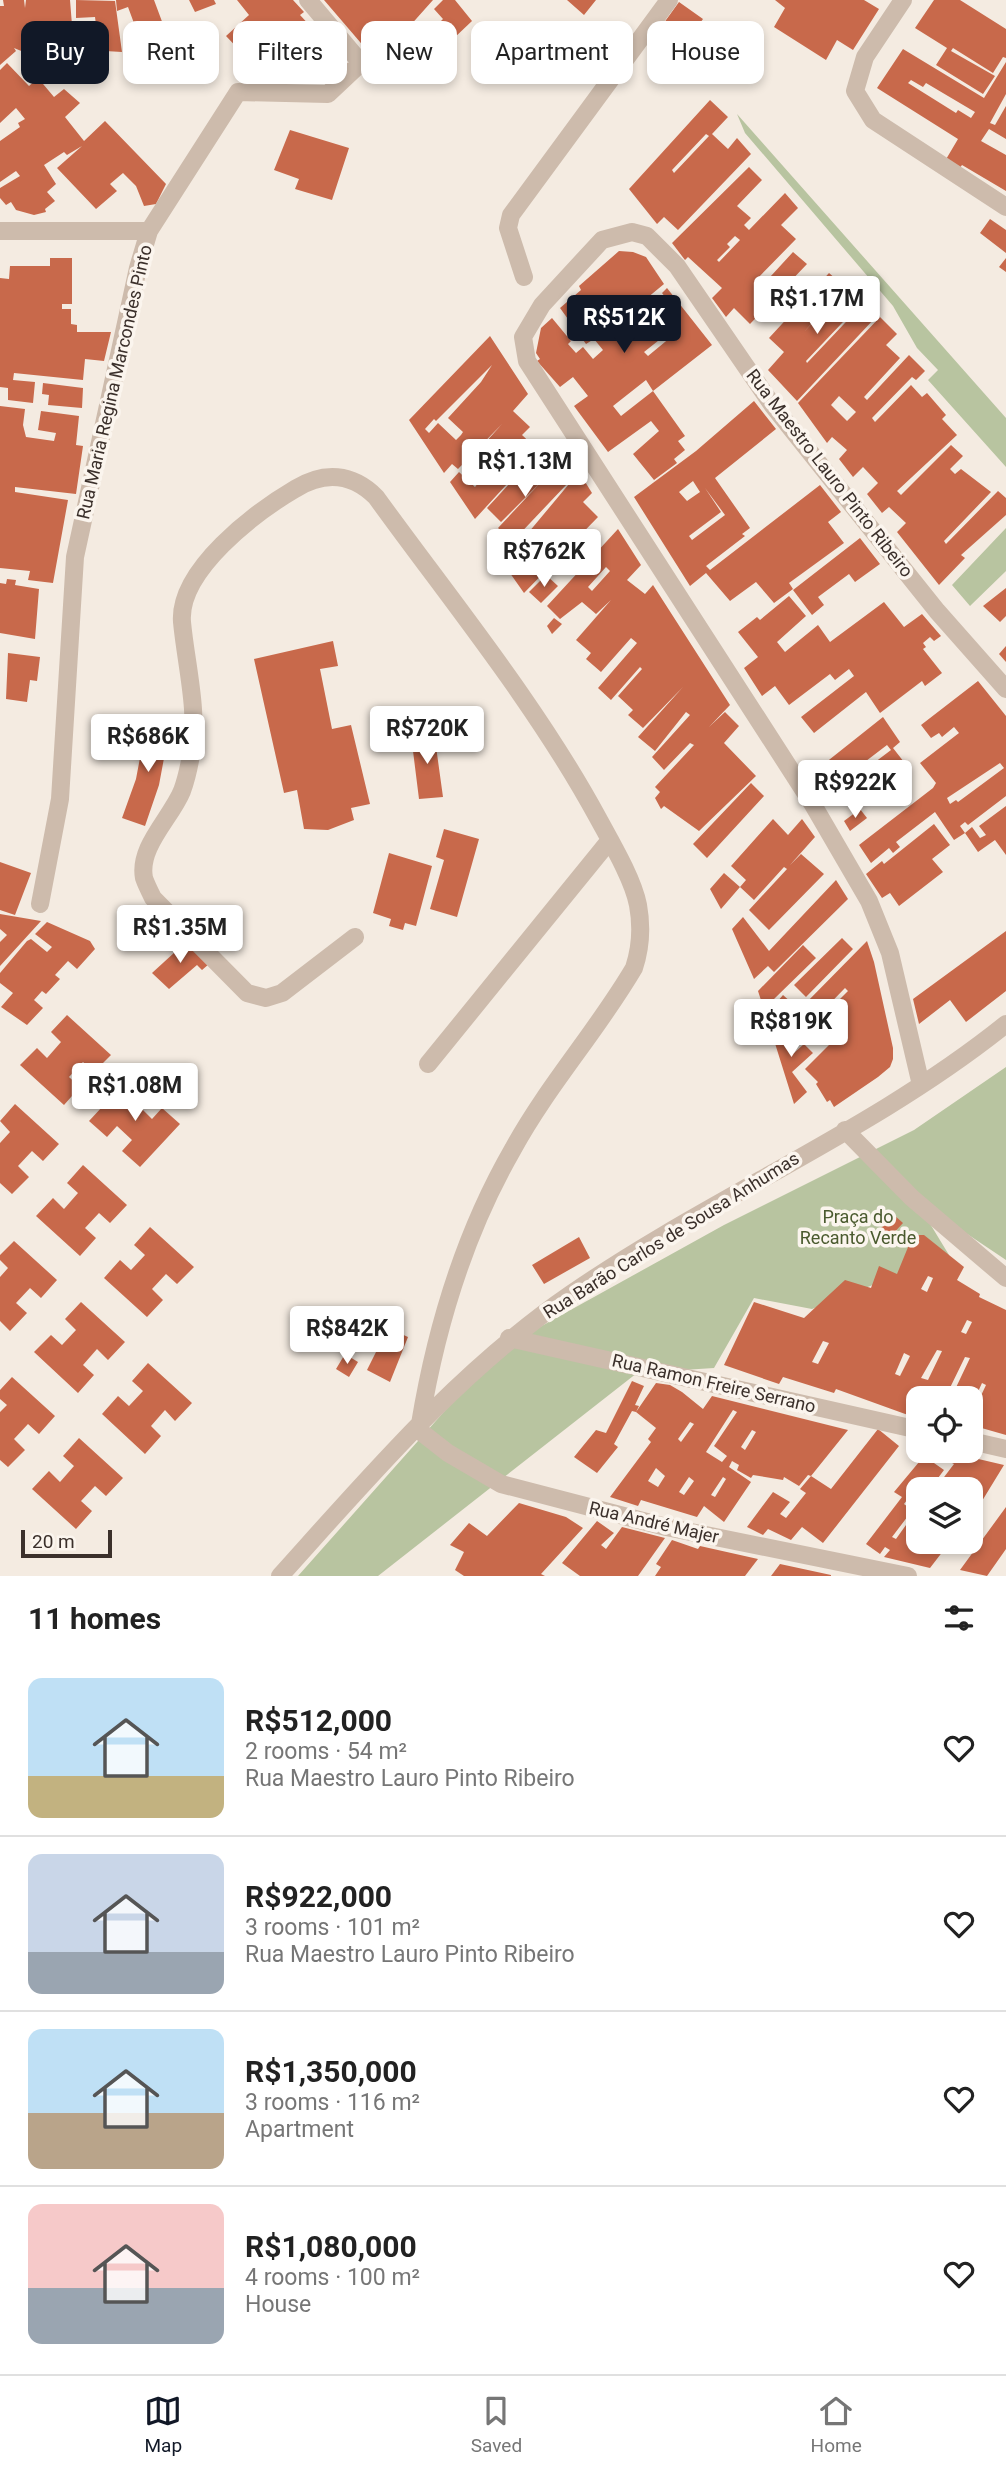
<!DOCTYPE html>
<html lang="en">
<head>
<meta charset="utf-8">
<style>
  :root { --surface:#fff; --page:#f6f6f6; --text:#222; --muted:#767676; --line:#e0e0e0; --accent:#111827 }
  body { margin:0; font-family:Roboto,sans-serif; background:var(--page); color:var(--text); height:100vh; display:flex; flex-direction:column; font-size:26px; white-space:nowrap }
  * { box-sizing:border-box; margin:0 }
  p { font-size:23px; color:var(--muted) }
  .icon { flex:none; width:38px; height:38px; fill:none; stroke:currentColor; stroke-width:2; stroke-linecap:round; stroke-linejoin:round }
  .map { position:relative; height:1576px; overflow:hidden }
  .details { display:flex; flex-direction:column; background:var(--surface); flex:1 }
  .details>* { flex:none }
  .banner { position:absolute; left:21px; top:21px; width:964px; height:63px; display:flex; gap:14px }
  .tools { position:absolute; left:906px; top:1386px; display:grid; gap:14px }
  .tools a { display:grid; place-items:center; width:77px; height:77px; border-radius:14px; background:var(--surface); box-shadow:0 4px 10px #0003; font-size:35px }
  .scale { position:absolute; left:21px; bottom:18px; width:91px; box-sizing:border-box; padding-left:7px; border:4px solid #3b302b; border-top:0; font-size:19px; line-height:24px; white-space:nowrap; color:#3b302b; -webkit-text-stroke:5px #fbf5ee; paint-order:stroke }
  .price { position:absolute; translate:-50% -60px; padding:0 16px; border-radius:7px; background:#fff; color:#222; font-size:23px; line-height:46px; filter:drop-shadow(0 2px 4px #0008) }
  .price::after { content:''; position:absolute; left:50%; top:42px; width:21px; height:16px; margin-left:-10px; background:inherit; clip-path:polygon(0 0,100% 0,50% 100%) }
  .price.current { background:var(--accent); color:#fff }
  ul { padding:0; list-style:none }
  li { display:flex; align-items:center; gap:21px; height:175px; padding:0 28px }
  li+li { border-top:2px solid var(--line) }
  li span { display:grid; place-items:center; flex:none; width:196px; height:140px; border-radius:14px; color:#555 }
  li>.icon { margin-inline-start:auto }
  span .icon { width:84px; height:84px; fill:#fffc; stroke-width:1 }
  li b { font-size:30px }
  h2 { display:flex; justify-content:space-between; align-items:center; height:84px; padding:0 28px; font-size:30px }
  .pill { padding:0 24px; border-radius:14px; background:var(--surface); box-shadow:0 4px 10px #0003; font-size:24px; line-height:63px }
  .pill.current { background:var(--accent); color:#fff }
  .menu { display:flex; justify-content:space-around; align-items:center; height:98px; border-top:2px solid var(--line); background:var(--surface); font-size:19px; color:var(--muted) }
  .menu a { display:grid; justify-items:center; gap:4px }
  .menu .current { color:var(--accent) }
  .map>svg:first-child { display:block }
  .green { fill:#b8c4a0 }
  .building { fill:#c8694b; fill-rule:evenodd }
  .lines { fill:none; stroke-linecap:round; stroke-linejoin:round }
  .minor { stroke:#cdbbac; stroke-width:18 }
  .labels { text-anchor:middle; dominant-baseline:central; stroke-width:7; stroke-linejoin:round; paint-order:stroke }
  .street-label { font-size:18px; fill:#3b302b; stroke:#fbf5ee }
  .park-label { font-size:18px; fill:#4a5a2e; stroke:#fbf5ee }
</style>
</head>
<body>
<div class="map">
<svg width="1006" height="1576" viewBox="0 0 1006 1576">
  <rect width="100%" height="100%" fill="#f4ebe1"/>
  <!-- green -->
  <path class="green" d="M737 114 1006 418V467L928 380 938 370 917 348 893 306 745 133Z
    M1006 528V571L970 606 952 585Z
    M1006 1067V1260L915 1199 949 1255 812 1309 754 1298 714 1368 637 1373 378 1576H298L450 1405 520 1338 724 1225 914 1130Z"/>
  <!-- building -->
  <path class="building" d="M3 0H24L25 8 26 0H70L74 50 35 52 32 25 28 26 31 55 14 48 16 51 0 65V6H4Z
    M76 0 115 1 122 52 89 50 88 40H98L95 17 76 18Z
    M116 0H154L170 43 145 53 128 7 117 11Z
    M189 0H214L216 4 195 12Z
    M237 0H293L304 12 300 15 313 29 317 27 348 64 263 60 256 52 278 30 276 27 245 56 226 36 249 15Z
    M324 0H433L400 37 386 26 366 49Z
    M443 0H455L472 21 433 58 418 44 443 19 434 9Z
    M567 0H596L584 15Z
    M775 0H864L879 9 853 50 837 40 826 60 774 27 785 8Z
    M934 0H960L1006 29V58L1003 57 993 73 953 48 951 51 995 76 983 94 936 65 947 48 915 28Z
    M679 2 703 19 690 37 674 26 670 32 686 44 669 68 663 63 667 59 648 45Z
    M903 49 984 98 1006 62V94L990 123 995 125 1006 106V139L989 129 981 141 1006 155V191L962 165 959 169 945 161 958 139 877 88ZM911 80 923 87 926 83 975 112 971 118 958 110 956 113 908 83Z
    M7 63 29 86 38 78 54 97 64 89 80 103 65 117 84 141 105 121 166 184 156 204 144 206 136 186 123 173 110 184 117 191 96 209 57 168 82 146 67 155 64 152 44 165 56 184 47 192 55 201 45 209 46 212 34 215 16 210 11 202 6 205 0 198V188L20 176 16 171 0 182V141L20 127 18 123 25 119 16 108 0 123V70Z
    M710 100 728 117 712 134 728 149 737 138 751 154 678 230 664 217 657 224 629 189ZM706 134 709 136 674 173 672 170Z
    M290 130 349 148 332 200 295 189 299 179 274 170Z
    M749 167 762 180 737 206 751 218 744 225 749 230 785 193 798 208 781 225 796 239 756 280 758 283 754 287 758 290 793 252 807 264 750 324 734 308 726 317 712 298 722 288 688 257 685 260 672 243ZM735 236 740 240 719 262 717 260 730 247 727 244Z
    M990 219 1006 230V253L980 233Z
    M619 251 633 252 646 257 664 284 641 303 650 316 669 302 662 293 667 288 712 345 653 391 646 380 613 406 621 416 653 391 685 436 678 441 685 450 674 459 677 463 654 480 633 454 659 431 651 421 608 452 574 406 588 396 573 377 560 387 537 361 540 359 536 353 541 328 552 318 571 341 568 344 576 353 583 347 593 359 603 350 594 339 586 344 560 308 581 290 579 286ZM668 333 671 337 648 356 644 352Z
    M50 258H72V304H62V309H71V324L77 325V332H111L104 361 85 359 83 380 14 373 13 380 35 382 33 403 8 400V388L0 387V278L9 279 10 266H50Z
    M1006 258V272L999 267Z
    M829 273 844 286 804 332 844 288 860 304 806 361 807 363 862 305 875 318 797 401 768 370 784 352 769 338Z
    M880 317 897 334 886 345 900 358 864 397 867 400 909 355 925 371 916 380 912 377 872 418 875 422 911 385 922 397 927 393 946 415 942 419 957 435 897 491 901 495 951 445 963 456 950 469 955 474 961 469 991 492 944 541 946 544 998 491 1006 498V515L961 555 965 558 939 585 897 532 906 523 889 507 882 513 867 494 878 483 863 467 853 477 839 459 847 450 832 437 827 443 798 403ZM839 396 856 412 847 421 831 405Z
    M490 336 528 394 513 411 530 427 522 435 538 450 475 519 450 482 459 472 475 487 482 478 487 483 503 465 498 461 494 466 488 460 477 472 467 463 502 424 458 469 452 464 444 473 409 420ZM492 365 481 382 448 418 463 432 461 435 456 440 438 423 429 433 425 429 434 419 436 421Z
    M43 383 83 388 82 408 48 405 49 395 42 394Z
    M754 401 776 429 715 478 750 528 742 534 745 536 706 566 710 570 820 485 841 512 828 522 844 543 789 583 793 589 774 603 756 582 730 601 706 573 690 586 634 497 696 451ZM693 481 700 492 687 501 679 492ZM705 488 725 515 692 540 689 536 721 512Z
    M0 406 25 409 23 425 26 437 54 441 56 433 38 430 41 411 79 416 76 445 83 446 76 494 15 487V492L68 500 53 583 28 580 30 571 0 568Z
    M531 460 547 475 551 470 567 484 513 541 498 528 541 482 501 522 487 508Z
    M579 472 592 493 583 502 598 517 524 593 503 563Z
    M618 529 641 565 627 580 645 594 653 585 730 705 709 727 725 712 739 726 724 743 756 776 699 831 664 806 661 809 655 798 660 792 655 787 694 745 690 743 664 770 652 757 690 715 686 712 655 751 638 737 683 687 643 728 628 715 633 710 618 696 642 669 640 667 611 700 598 688 637 643 631 638 601 672 586 659 591 653 576 640 611 600 596 614 582 602 560 619 547 606ZM606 567 610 571 592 591 588 587Z
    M860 538 880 564 855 582 849 574 818 597 824 605 812 615 793 590Z
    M546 575 558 586 541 603 529 592Z
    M7 579 16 580 15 585 39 589 35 639 0 633V583L6 584Z
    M1006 588V616L1000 622 983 606Z
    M789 596 806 616 777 642 785 652 818 625 830 642 884 602 904 627 922 614 941 636 934 641 930 637 923 643 926 647 923 649 942 673 925 686 922 681 880 713 866 692 814 733 801 717 854 676 849 669 835 680 830 674 789 705 775 686 762 696 744 668 758 657 738 632 757 617 760 620Z
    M554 618 562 624 552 634 547 626Z
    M333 641 338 666 320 669 332 729 351 725 370 804 351 808 354 820 328 830 304 829 297 790 284 793 254 659Z
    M1006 646V662L999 654Z
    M8 653 40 657 37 681 30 680 27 702 6 699Z
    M978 681 1006 716V796L968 825 965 822 960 826 965 833 954 840 935 812 896 842 900 847 893 853 889 848 871 863 859 845 933 788 936 783 920 763 959 733 954 727 942 737 939 733 931 738 921 725ZM1000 763 1004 768 958 802 956 800 950 804 947 798Z
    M883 717 900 742 893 748 911 771 889 786 884 780 857 802 835 773 818 786 810 775ZM887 745 891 750 858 775 853 771Z
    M147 721 170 726 159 785 145 826 122 818 136 779Z
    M434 732 443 797 419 799 411 735Z
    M751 783 764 796 707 858 693 844Z
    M1006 806V855L995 840 978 852 965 833 972 827 980 838 986 835 979 826Z
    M860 809 867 818 850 831 844 821Z
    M773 819 788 835 802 819 815 837 790 865 801 854 824 874 769 930 749 910 787 869 784 867 754 900 740 887 746 880 731 866Z
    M934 824 950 845 932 859 943 872 899 906 890 893 882 898 866 874 882 861 884 864Z
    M444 829 479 839 457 917 430 909 444 860 436 857Z
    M389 853 432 866 416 926 405 923 403 930 389 926 391 919 373 913Z
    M0 862 31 873 15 915 0 910Z
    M724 873 740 887 721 909 710 889Z
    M836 880 848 899 774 972 768 966 754 979 732 929 743 917 769 951Z
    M0 914 41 921 0 966V942L7 935 0 929Z
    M47 922 90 941 95 949 77 969 68 961 55 975 60 979 46 994 42 991 34 1000 43 1008 27 1025 1 1007 13 993 0 983V973L27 941 31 939 47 952 52 947 35 934Z
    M1006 931V991L966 1022 950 1000 919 1024 913 999Z
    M842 938 853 949 806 997 794 985Z
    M187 941 209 964 202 970 197 965 169 989 152 973Z
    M867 941 874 962 893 1048V1059L890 1067 878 1077 834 1107 830 1100 827 1102 816 1084 818 1082 805 1069 841 1033 837 1030 848 1021 844 1017 830 1030 826 1027 814 1038 807 1032 848 991 845 988 814 1020 801 1008Z
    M803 945 816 958 774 999 777 1002 783 995 792 1003 769 1025 758 991Z
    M67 1015 111 1055 94 1072 83 1062 69 1077 80 1087 64 1105 20 1065 37 1048 47 1058 61 1042 51 1032Z
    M787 1022 801 1038 790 1049 794 1053 804 1044 813 1053 792 1072 807 1092 794 1104 773 1037Z
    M129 1078 147 1094 137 1104 152 1119 162 1108 180 1124 140 1167 122 1151 132 1140 117 1126 107 1137 89 1121Z
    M15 1104 59 1144 43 1161 32 1151 18 1166 29 1177 12 1194 0 1183V1143L10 1132 0 1121Z
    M83 1165 127 1205 110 1223 99 1213 85 1228 96 1238 80 1256 36 1216 53 1198 64 1209 78 1193 67 1183Z
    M894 1215 903 1223 890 1237 881 1228Z
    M150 1227 194 1267 177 1284 166 1274 152 1289 163 1300 147 1317 104 1278 120 1260 131 1270 145 1255 134 1245Z
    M913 1235H924L964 1267 957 1280 980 1294 979 1297 1006 1310V1435L971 1425V1417L986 1385 982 1383 971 1407V1398H951L970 1358 965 1357 945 1398H919V1415L909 1412 908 1415 836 1389 834 1393 783 1377 779 1384 724 1365 754 1302 804 1318 845 1280 871 1288 879 1266 897 1274ZM928 1276 933 1278 927 1292 921 1289ZM967 1320 972 1322 966 1334 961 1332ZM823 1341 829 1343 818 1364 812 1362ZM937 1350 942 1351 928 1380 921 1378ZM904 1353 910 1356 900 1376 895 1374Z
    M579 1237 590 1258 544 1284 532 1265Z
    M14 1241 57 1280 41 1298 30 1288 16 1303 27 1313 10 1331 0 1321V1277L8 1268 0 1260V1255Z
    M81 1302 125 1342 108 1360 97 1349 83 1365 94 1375 78 1393 34 1352 51 1335 62 1345 76 1330 65 1319Z
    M388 1328 408 1337 390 1382 367 1370Z
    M345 1354 358 1362 349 1377 336 1369Z
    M148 1363 192 1403 175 1421 165 1410 151 1426 161 1436 145 1454 102 1414 118 1396 129 1406 143 1391 132 1381Z
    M12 1377 55 1416 39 1434 28 1424 14 1439 25 1450 8 1467 0 1460V1412L7 1405 0 1399V1390Z
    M632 1381 644 1386 635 1405 639 1406 636 1412 632 1411 614 1444 618 1447 597 1473 574 1457 596 1430 606 1433Z
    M656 1383 670 1385 682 1392 703 1409 712 1396 848 1430 811 1476 831 1489 878 1429 899 1446 823 1543 802 1527 791 1540 768 1529 763 1535 747 1527 773 1492 790 1502 780 1514 786 1518 806 1493 800 1489 811 1476 808 1475 799 1486 784 1477 783 1480 753 1475 751 1478 737 1470 739 1465 732 1461 729 1467 751 1482 724 1522 704 1506 697 1517 641 1500 638 1506 610 1497 651 1442 648 1439 656 1428 636 1412ZM733 1410 737 1412 714 1446 727 1456 722 1462 706 1452ZM690 1422 694 1424 681 1442 678 1439ZM752 1430 756 1432 745 1450 741 1447ZM656 1468 665 1476 658 1487 648 1481ZM689 1477 694 1481 684 1495 679 1492ZM723 1477 726 1479 715 1497 711 1495Z
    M79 1438 123 1478 106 1496 95 1486 81 1501 92 1511 76 1529 32 1489 49 1471 60 1482 74 1466 63 1456Z
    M957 1454 1004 1465 971 1519V1489H919V1542H950L930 1568 884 1557 890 1550 885 1547 880 1554 866 1544 902 1497 894 1492 924 1456 944 1470 935 1482 938 1485 954 1464 950 1462ZM907 1500 916 1506 912 1510 904 1504ZM908 1516 911 1518 896 1539 892 1537Z
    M519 1503 566 1517 583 1528 541 1574 545 1576H464L455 1570 464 1552 450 1545 469 1523 487 1536Z
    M1006 1507V1549L987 1576 960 1570Z
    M597 1521 614 1533 601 1545 606 1549 622 1527 665 1538 638 1576H580L562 1563Z
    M672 1540 698 1549 700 1546 758 1559 745 1576H655L661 1567 656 1564Z
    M780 1564 831 1575V1576H771Z"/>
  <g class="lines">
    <!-- minor -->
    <path class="minor" d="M903 0 865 57 855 91 873 120 1006 207
      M0 231H149
      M524 277 508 228 511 215 669 0
      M40 904 60 799 75 557 138 268 149 231 238 92 328 94 361 63 308 0
      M355 937 282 993 266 998 247 993 153 898C150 892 146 884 144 878 138 847 171 818 182 791 186 780 189 767 191 755 199 712 186 665 182 622 178 570 256 512 295 489 324 471 352 473 376 497 452 602 536 704 598 818 611 842 633 879 638 905 642 927 641 947 634 968 597 1031 548 1085 513 1149 464 1234 436 1327 420 1424
      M428 1064 610 840
      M921 1085 890 953 869 901 812 803 527 361 523 337 542 305 602 240 632 232 647 236 677 266 773 406 937 611 1006 689
      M845 1130 912 1198 1006 1278
      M509 1338 919 1430
      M416 1428 448 1453 501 1484 666 1527 908 1576
      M971 1441 1006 1449
      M280 1576C371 1475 459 1371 571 1294 711 1197 873 1131 1006 1024"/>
  </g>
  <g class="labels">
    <!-- street labels -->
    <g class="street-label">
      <text transform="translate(114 382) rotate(-77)">Rua Maria Regina Marcondes Pinto</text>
      <text transform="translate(830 473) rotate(52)">Rua Maestro Lauro Pinto Ribeiro</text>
      <text transform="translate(671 1235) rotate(-32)">Rua Barão Carlos de Sousa Anhumas</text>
      <text transform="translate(714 1383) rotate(13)">Rua Ramon Freire Serrano</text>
      <text transform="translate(654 1522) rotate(13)">Rua André Majer</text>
    </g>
    <!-- park labels -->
    <g class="park-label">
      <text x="858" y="1216">Praça do<tspan x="858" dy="21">Recanto Verde</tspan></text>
    </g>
  </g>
</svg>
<div class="tools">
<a><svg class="icon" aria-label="locate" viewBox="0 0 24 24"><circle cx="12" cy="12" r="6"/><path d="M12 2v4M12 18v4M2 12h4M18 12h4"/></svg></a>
<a><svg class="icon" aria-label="layers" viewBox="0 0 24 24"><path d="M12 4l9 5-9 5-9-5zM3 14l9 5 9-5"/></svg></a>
</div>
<div class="scale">20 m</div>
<b class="price" style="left:817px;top:336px">R$1.17M</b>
<b class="price current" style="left:624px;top:355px">R$512K</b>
<b class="price" style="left:525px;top:499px">R$1.13M</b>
<b class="price" style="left:544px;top:589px">R$762K</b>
<b class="price" style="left:427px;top:766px">R$720K</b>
<b class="price" style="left:148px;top:774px">R$686K</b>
<b class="price" style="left:855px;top:820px">R$922K</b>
<b class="price" style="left:180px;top:965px">R$1.35M</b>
<b class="price" style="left:791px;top:1059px">R$819K</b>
<b class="price" style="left:135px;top:1123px">R$1.08M</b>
<b class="price" style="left:347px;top:1366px">R$842K</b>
<div class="banner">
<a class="pill current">Buy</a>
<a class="pill">Rent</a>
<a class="pill">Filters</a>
<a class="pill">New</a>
<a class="pill">Apartment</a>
<a class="pill">House</a>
</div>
</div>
<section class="details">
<h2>11 homes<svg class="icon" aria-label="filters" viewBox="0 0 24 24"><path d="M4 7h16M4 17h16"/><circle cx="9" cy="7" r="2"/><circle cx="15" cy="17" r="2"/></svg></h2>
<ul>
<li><span style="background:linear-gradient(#bfe0f5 70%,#c2b280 0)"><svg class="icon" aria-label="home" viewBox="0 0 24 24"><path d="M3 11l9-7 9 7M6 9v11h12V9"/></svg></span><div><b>R$512,000</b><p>2 rooms · 54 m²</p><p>Rua Maestro Lauro Pinto Ribeiro</p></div><svg class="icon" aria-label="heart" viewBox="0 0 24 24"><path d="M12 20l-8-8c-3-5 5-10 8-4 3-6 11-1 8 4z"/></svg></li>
<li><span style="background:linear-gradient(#c9d6e8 70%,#9aa5b1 0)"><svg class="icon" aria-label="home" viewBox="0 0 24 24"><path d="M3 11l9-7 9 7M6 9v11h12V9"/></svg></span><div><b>R$922,000</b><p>3 rooms · 101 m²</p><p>Rua Maestro Lauro Pinto Ribeiro</p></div><svg class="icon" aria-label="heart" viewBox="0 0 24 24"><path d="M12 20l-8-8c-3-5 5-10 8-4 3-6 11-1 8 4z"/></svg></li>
<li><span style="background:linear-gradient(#bfe0f5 60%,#b9a48a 0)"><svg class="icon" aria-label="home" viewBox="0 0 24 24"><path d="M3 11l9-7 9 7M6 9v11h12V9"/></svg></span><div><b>R$1,350,000</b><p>3 rooms · 116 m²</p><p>Apartment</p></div><svg class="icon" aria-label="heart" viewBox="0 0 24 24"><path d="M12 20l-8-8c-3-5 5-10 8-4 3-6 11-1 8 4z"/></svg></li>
<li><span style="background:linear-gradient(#f6c9c9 60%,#9aa5b1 0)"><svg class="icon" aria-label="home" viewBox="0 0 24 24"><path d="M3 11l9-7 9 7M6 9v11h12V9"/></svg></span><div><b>R$1,080,000</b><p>4 rooms · 100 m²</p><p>House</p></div><svg class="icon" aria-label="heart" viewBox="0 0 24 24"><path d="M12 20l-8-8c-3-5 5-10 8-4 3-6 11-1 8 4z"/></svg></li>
</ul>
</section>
<nav class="menu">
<a class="current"><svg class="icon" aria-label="map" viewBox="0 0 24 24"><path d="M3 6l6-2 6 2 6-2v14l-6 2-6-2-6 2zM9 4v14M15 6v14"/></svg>Map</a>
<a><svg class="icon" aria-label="saved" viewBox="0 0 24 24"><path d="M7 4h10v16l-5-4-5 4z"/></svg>Saved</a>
<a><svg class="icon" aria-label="home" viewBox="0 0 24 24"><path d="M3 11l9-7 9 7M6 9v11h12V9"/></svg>Home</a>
</nav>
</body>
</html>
